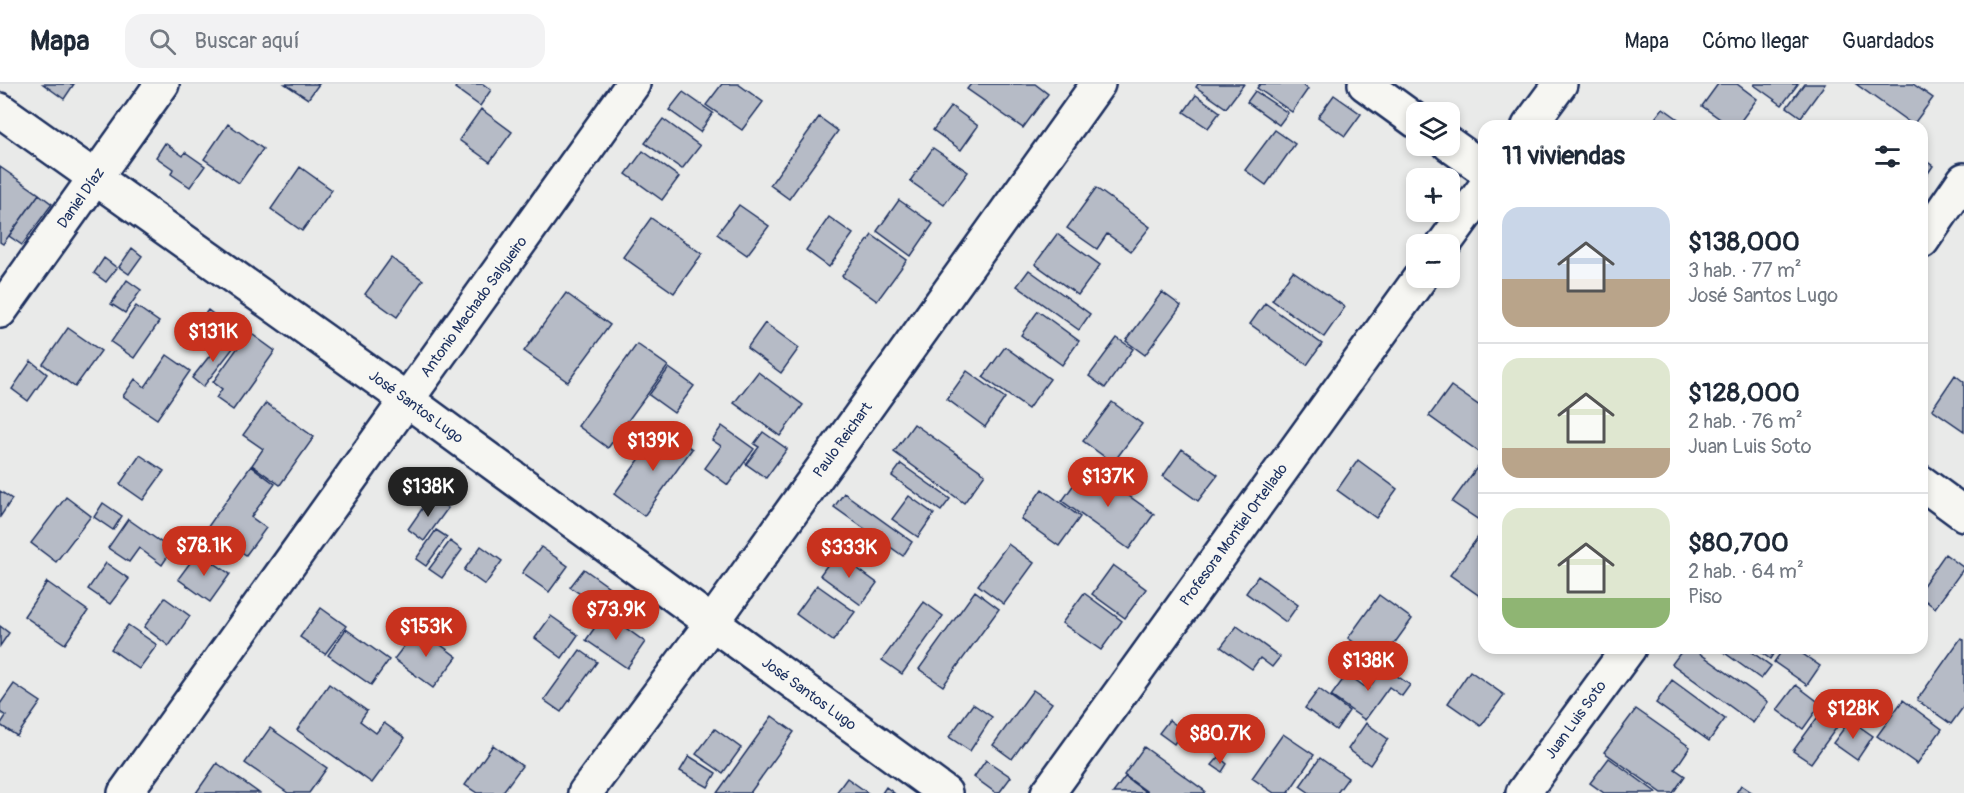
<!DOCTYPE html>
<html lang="es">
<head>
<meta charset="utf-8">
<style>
  :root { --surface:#fff; --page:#f2f2f3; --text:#1f2937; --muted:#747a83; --line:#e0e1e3; --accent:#c8321e }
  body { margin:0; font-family:Pangolin,sans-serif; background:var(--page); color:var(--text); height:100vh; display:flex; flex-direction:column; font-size:22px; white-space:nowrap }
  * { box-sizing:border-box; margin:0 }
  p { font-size:20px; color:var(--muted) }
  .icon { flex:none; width:33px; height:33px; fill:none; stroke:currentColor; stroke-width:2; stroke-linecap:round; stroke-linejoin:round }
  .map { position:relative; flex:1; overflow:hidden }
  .drawer { position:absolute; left:1478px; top:36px; width:450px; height:534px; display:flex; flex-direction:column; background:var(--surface); border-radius:18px; box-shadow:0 3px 9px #0003 }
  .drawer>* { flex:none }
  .fabs { position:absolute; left:1406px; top:18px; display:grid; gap:12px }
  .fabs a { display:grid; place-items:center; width:54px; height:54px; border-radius:12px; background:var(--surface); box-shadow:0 3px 9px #0003; font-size:30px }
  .price { position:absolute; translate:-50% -51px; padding:0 14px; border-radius:21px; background:var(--accent); color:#fff; font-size:20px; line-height:39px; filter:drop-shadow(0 2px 3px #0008) }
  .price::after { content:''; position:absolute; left:50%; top:36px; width:18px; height:14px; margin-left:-9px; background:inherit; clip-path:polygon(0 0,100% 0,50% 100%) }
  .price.current { background:#222; color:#fff }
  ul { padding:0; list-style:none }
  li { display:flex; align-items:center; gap:18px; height:150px; padding:0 24px }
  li+li { border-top:2px solid var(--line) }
  li span { display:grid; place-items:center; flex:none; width:168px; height:120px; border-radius:18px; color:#555 }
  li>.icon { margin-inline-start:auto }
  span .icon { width:72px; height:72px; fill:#fffc; stroke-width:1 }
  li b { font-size:26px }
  h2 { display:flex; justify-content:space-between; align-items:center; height:72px; padding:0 24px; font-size:26px }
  header { display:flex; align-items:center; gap:36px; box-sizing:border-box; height:84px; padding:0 30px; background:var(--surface); border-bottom:2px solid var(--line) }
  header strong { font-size:28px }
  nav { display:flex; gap:33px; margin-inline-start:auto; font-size:21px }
  .search { width:420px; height:54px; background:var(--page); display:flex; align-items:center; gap:15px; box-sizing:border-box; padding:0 21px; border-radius:18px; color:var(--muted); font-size:22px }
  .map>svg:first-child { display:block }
  .building { fill:#b6bbc6; stroke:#1b2f5e; stroke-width:1.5 }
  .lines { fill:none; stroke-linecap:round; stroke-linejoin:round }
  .street-casing { stroke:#1b2f5e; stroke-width:38 }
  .street { stroke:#f6f6f2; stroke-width:33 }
  .labels { text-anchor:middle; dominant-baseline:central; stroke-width:5; stroke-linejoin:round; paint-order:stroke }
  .street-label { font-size:15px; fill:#1b2f5e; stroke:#f6f6f2 }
</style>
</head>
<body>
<header>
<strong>Mapa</strong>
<div class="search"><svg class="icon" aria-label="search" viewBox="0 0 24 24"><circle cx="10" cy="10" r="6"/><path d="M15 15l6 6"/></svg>Buscar aquí</div>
<nav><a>Mapa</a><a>Cómo llegar</a><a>Guardados</a></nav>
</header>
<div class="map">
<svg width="1964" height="709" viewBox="0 0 1964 709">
  <rect width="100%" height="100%" fill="#e9eae9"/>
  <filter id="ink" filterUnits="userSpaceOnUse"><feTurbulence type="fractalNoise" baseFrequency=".0167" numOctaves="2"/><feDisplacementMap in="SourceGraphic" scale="12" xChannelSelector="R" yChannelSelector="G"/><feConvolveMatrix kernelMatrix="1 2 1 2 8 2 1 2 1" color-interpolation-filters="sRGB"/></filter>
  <g filter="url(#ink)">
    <!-- building -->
    <path class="building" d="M43 0H74L64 15Z
      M285 0H319L308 15Z
      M458 0H483L491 6 480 22 455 4Z
      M722 0H738L763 18 742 46 706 21Z
      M971 0H1035L1048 10 1023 44 967 5Z
      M1198 0H1244L1226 24 1196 3Z
      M1260 0H1301L1308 5 1292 28 1257 4Z
      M1718 0H1737L1757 15 1737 42H1730L1702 22Z
      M1755 0H1798L1782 21 1754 1Z
      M1804 0H1825L1801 33 1787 23Z
      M1856 0H1913L1933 14 1913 41Z
      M1255 7 1288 29 1279 41 1247 18Z
      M683 8 713 29 700 48 669 26Z
      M1196 11 1220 28 1208 44 1184 28Z
      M1334 11 1361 30 1345 52 1318 33Z
      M951 22 978 42 961 66 933 46Z
      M1663 24 1688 42H1649Z
      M481 25 512 48 490 78 459 56Z
      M819 33 838 47 789 115 770 101Z
      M663 35 700 62 682 85 645 59Z
      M228 40 263 65 239 99 204 75Z
      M1275 46 1295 60 1266 101 1245 86Z
      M165 59 183 72 185 68 205 82 190 103 171 90 173 85 156 73Z
      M933 64 968 88 944 121 910 97Z
      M643 67 679 93 662 116 626 90Z
      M1922 74 1933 82 1922 98Z
      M0 83 39 110 3 160 0 158Z
      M300 83 332 106 302 147 271 125Z
      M1096 104 1150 143 1131 167 1107 150 1097 165 1067 144Z
      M39 110 52 120 22 161 9 152Z
      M899 116 933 140 911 172 877 147Z
      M739 121 769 142 747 171 717 150Z
      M829 133 853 150 829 183 806 166Z
      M651 134 702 170 674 209 623 173Z
      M1057 150 1100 181 1078 211 1035 180Z
      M872 151 907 176 877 217 842 192Z
      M132 164 142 172 129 190 119 183Z
      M104 174 117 184 106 198 94 189Z
      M391 174 423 196 397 233 365 210Z
      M1029 186 1090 230 1079 246 1017 202Z
      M1293 187 1345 223 1324 253 1272 216Z
      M127 196 141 206 125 229 111 220Z
      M1162 208 1181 222 1145 271 1126 257Z
      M566 209 610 241 568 298 524 267Z
      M1265 219 1322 260 1307 281 1250 240Z
      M136 222 159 238 134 274 111 258Z
      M208 226 230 243 219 257 197 240Z
      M1038 227 1079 257 1062 281 1021 251Z
      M765 239 799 264 781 289 747 264Z
      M68 244 101 267 75 303 43 280Z
      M249 248 275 267 233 326 216 314 222 305 213 298Z
      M1117 254 1133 265 1105 304 1089 292Z
      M223 255 234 263 203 303 192 294Z
      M637 260 668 282 608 364 578 342Z
      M1005 263 1050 295 1028 325 983 293Z
      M167 271 190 287 157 335 123 312 135 295 145 303Z
      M31 277 47 290 28 317 12 305Z
      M669 284 694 302 674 329 649 311Z
      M967 287 1005 314 985 343 947 315Z
      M758 288 803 321 780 352 734 319Z
      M1955 291 1964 298V347L1932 325Z
      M1451 302 1484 325 1482 370 1429 332Z
      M1112 318 1142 340 1113 379 1083 357Z
      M266 319 314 353 280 401 252 381 263 365 243 351Z
      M914 340 985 390 964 419 894 368Z
      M722 342 754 365 728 401 705 384 721 362 712 356Z
      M662 344 692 365 644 432 614 410Z
      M763 348 787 365 766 394 746 380 759 363 754 360Z
      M1182 365 1218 391 1198 417 1163 392Z
      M140 371 164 387 143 416 120 400Z
      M1358 376 1397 405 1376 434 1337 406Z
      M1481 378 1484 379V436L1482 438 1452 418Z
      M901 380 950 415 941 427 892 392Z
      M251 382 275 400 251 433 266 444 246 471 207 444Z
      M1087 382 1154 430 1129 465 1062 417Z
      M1042 405 1080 433 1059 462 1021 435Z
      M0 407 12 415 0 433Z
      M844 409 912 458 903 472 834 423Z
      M431 412 448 424 424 457 408 445Z
      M909 412 934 430 918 453 892 435Z
      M66 413 91 432 56 478 31 459Z
      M103 419 122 432 113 446 94 433Z
      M128 435 172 466 162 481 139 464 129 478 108 464Z
      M1484 445V515L1450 491Z
      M436 446 447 453 426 482 416 475Z
      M450 457 462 466 442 494 429 485Z
      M1008 460 1034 479 1004 520 978 501Z
      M481 462 502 477 485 501 464 486Z
      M541 463 568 482 549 508 522 489Z
      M198 468 230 490 210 518 178 495Z
      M836 469 877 499 861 521 820 491Z
      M1945 470 1964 484 1935 524 1922 514V503Z
      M106 479 129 495 110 520 88 505Z
      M1113 481 1146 505 1125 534 1092 510Z
      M584 485 616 508 604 526 570 503Z
      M1258 492 1298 521 1286 538 1246 509Z
      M47 498 88 527 65 560 24 532Z
      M817 501 855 528 833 557 796 530Z
      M975 507 999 525 943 602 919 585Z
      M1084 509 1122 537 1101 566 1062 539Z
      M1379 511 1412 535 1381 578 1348 554Z
      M165 514 190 532 169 562 144 543Z
      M924 518 943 532 902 590 882 576Z
      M321 524 346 542 325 570 300 553Z
      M605 529 645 558 627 584 586 556Z
      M551 532 578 551 562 574 535 554Z
      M128 541 157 561 139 585 111 565Z
      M0 542 9 549 0 562Z
      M1237 542 1280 573 1272 583 1260 574 1252 585 1221 563Z
      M418 544 457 573 433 604 394 575Z
      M346 545 389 576 371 601 328 571Z
      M1961 554 1964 556V622L1951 640 1917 616Z
      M1684 564H1692L1768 618 1753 639 1672 580Z
      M1718 564H1746L1771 582 1761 595Z
      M1755 564H1777L1770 575Z
      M1784 564H1794L1820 582 1807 601 1774 578Z
      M580 566 597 578 561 628 544 616Z
      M1384 583 1410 601 1402 612 1389 603 1365 636 1331 612 1347 590 1368 605Z
      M1470 587 1504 611 1481 642 1448 619Z
      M1672 596 1725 635 1709 657 1656 619Z
      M14 600 41 618 17 652 0 641 6 632 0 628V620Z
      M329 600 367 627 360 637 376 649 384 639 405 654 372 699 297 646Z
      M1796 601 1821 620 1803 645 1777 626Z
      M1319 605 1349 627 1336 646 1305 624Z
      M1033 606 1052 619 1012 675 993 661Z
      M1903 616 1942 645 1917 680 1877 652Z
      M1828 619 1845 632 1811 679 1793 667Z
      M973 620 992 633 970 667 949 653Z
      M1636 625 1690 663 1675 685 1685 692 1673 709H1662L1604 668Z
      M772 632 794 648 750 709H717Z
      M1169 636 1183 646 1174 660 1159 649Z
      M1850 636 1873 652 1857 676 1833 659Z
      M1366 639 1388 655 1370 681 1348 665Z
      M270 644 327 684 309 709H288L245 679Z
      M715 645 741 664 723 689 696 670Z
      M1283 650 1314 671 1288 709H1274L1252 694Z
      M493 661 522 682 502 709H477L465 701Z
      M1144 663 1205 707 1204 709H1149L1124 691Z
      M689 672 716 689 708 703 680 687Z
      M1219 673 1227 680 1222 688 1212 681Z
      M1320 674 1348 694 1337 709H1310L1300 702Z
      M1609 674 1657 709H1604L1590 699Z
      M986 676 1011 693 999 709H996L974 693Z
      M217 679 259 709H196Z
      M1125 693 1147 709H1113Z
      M847 694 868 709H836Z
      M1741 701 1753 709H1736Z
      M886 703 894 709H882Z"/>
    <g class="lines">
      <!-- street casing -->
      <g class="street-casing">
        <path id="street" d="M1365 0 1416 37
          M0 26 407 316 945 709
          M1529 42 1560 0
          M1449 60 1484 85
          M1922 157 1964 96
          M1444 160 1484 105
          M0 227 162 0
          M1922 399 1964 430
          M125 709 633 0
          M585 709 712 539 1098 0
          M1048 709 1420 194
          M1523 709 1629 564"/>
      </g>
      <!-- street -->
      <use href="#street" class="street"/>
    </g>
  </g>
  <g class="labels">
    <!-- street labels -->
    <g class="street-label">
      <text transform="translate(81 114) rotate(-55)">Daniel Díaz</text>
      <text transform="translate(474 223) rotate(-54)">Antonio Machado Salgueiro</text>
      <text transform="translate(416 323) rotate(36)">José Santos Lugo</text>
      <text transform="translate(843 356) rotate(-54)">Paulo Reichart</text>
      <text transform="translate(1234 451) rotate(-54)">Profesora Montiel Ortellado</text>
      <text transform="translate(809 610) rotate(36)">José Santos Lugo</text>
      <text transform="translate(1576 636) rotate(-54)">Juan Luis Soto</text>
    </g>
  </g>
</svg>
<div class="fabs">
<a><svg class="icon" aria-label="layers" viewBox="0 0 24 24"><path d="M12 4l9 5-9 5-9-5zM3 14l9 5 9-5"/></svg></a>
<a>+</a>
<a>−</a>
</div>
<b class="price" style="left:213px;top:279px">$131K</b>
<b class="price" style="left:653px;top:388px">$139K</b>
<b class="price" style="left:1108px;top:424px">$137K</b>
<b class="price current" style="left:428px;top:434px">$138K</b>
<b class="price" style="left:204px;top:493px">$78.1K</b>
<b class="price" style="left:849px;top:495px">$333K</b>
<b class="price" style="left:616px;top:557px">$73.9K</b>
<b class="price" style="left:426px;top:574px">$153K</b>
<b class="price" style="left:1368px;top:608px">$138K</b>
<b class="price" style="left:1853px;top:656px">$128K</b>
<b class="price" style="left:1220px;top:681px">$80.7K</b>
<section class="drawer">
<h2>11 viviendas<svg class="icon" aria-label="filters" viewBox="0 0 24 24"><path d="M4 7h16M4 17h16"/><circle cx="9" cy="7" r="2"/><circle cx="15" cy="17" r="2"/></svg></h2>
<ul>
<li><span style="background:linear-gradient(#c9d6e8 60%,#b9a48a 0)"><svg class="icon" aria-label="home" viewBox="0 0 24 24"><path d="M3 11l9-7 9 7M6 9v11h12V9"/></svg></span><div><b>$138,000</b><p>3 hab. · 77 m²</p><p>José Santos Lugo</p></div></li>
<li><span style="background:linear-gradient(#dfe7d0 75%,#b9a48a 0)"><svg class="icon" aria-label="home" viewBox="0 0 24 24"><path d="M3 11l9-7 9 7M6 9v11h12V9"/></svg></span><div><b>$128,000</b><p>2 hab. · 76 m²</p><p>Juan Luis Soto</p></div></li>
<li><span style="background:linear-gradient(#dfe7d0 75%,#8fb573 0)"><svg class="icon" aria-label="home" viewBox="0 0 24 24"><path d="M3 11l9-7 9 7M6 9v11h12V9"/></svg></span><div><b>$80,700</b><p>2 hab. · 64 m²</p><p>Piso</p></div></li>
</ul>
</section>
</div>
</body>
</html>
